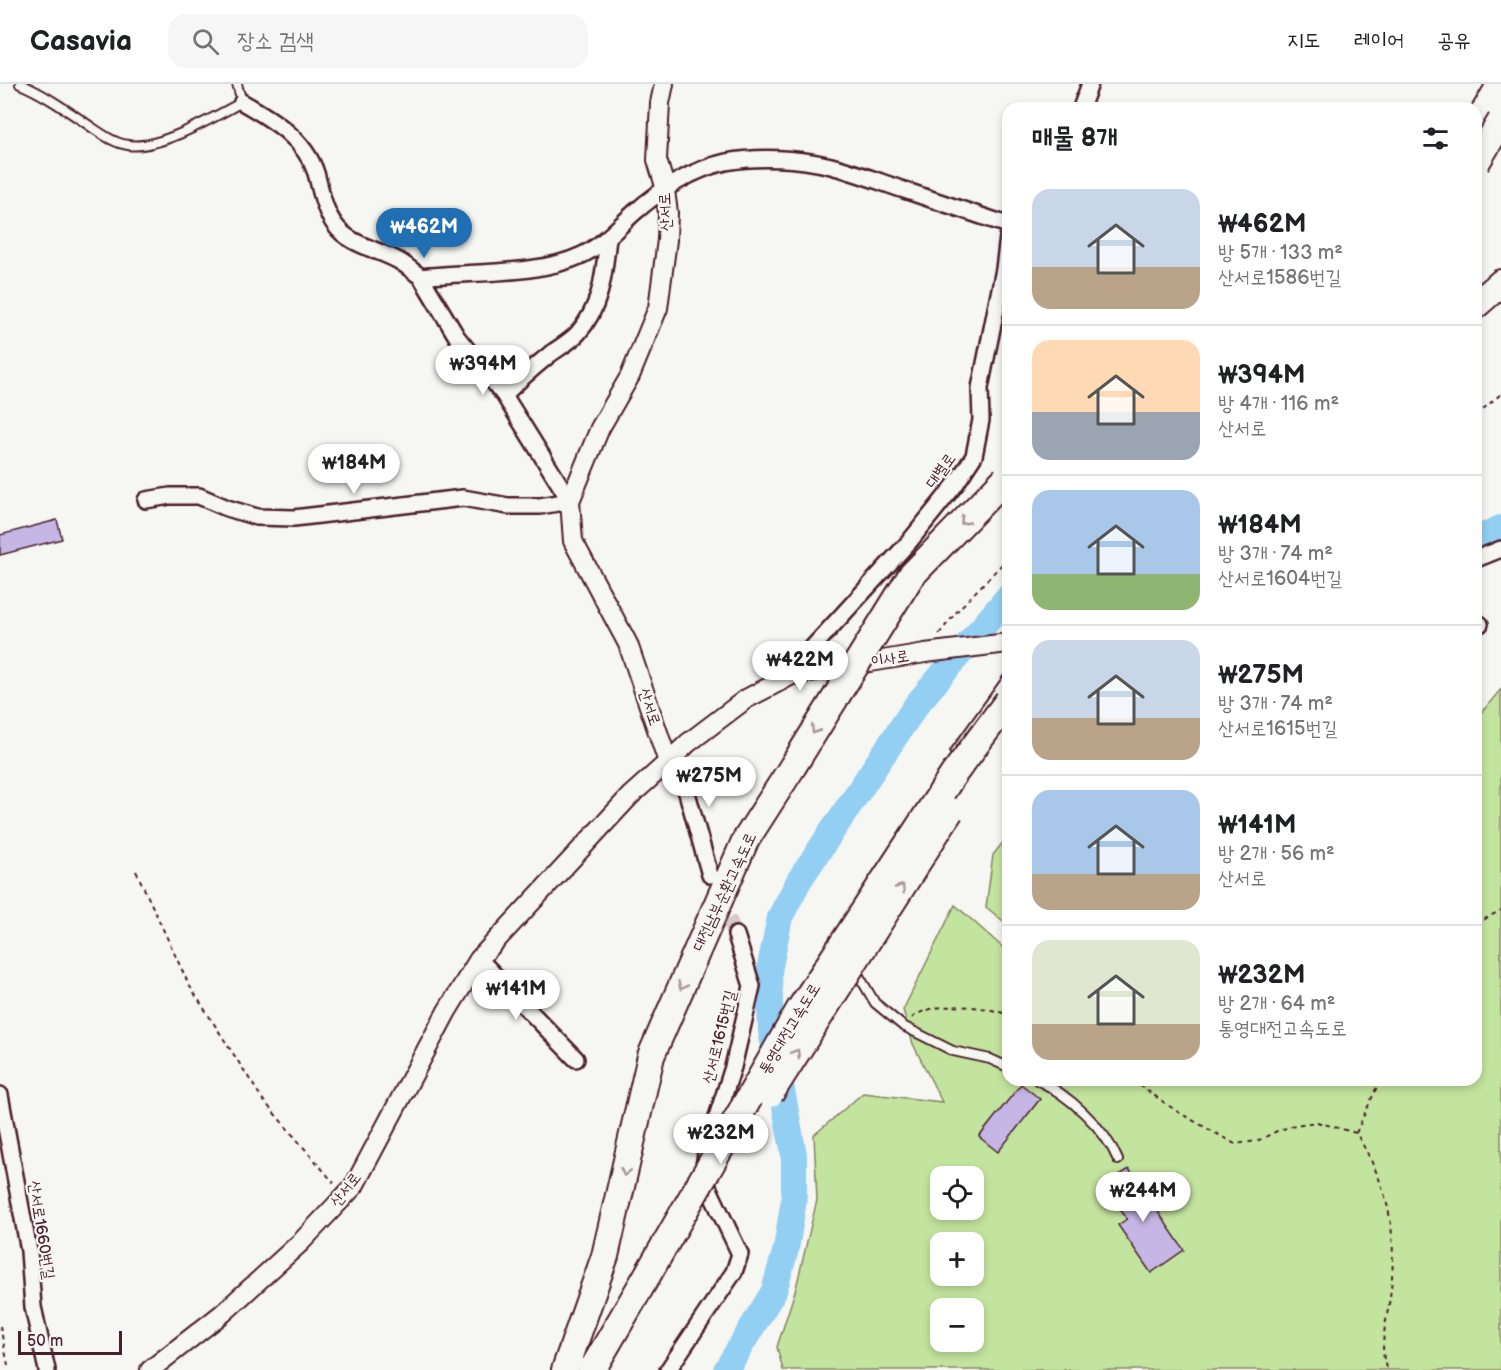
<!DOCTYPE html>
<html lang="ko">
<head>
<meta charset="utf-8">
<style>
  :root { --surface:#fff; --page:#f6f6f6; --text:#202124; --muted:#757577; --line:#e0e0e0; --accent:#1f6fb2 }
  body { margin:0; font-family:"Balsamiq Sans","Poor Story",sans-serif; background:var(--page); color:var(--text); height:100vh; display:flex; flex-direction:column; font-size:22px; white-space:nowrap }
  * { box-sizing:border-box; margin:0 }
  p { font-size:20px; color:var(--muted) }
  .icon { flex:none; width:33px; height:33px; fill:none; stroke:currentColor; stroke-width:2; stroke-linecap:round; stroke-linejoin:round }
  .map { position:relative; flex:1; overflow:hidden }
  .drawer { position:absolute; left:1002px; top:18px; width:480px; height:984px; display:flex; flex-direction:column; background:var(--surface); border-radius:18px; box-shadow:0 3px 9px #0003 }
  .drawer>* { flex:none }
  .controls { position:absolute; left:930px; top:1082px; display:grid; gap:12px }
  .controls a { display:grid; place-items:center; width:54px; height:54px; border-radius:12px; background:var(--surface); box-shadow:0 3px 9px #0003; font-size:30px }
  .scale { position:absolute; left:18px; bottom:15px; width:104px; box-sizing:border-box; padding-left:6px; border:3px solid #4a1f2b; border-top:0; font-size:16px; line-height:21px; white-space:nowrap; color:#4a1f2b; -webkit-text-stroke:4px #f6f6f2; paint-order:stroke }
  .price { position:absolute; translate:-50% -51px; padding:0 14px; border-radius:21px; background:#fff; color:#222; font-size:20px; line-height:39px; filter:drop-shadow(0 2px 3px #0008) }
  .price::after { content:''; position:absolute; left:50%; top:36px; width:18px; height:14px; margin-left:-9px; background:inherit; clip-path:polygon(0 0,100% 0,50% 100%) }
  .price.current { background:var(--accent); color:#fff }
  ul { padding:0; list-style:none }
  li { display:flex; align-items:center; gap:18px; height:150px; padding:0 30px }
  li+li { border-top:2px solid var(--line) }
  li span { display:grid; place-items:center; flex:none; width:168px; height:120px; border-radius:18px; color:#555 }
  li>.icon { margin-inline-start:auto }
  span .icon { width:72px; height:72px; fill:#fffc; stroke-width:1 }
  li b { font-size:26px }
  h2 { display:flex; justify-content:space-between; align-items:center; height:72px; padding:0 30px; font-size:26px }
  header { display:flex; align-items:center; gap:36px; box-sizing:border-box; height:84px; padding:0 30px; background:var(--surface); border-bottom:2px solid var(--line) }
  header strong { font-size:28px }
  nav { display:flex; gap:33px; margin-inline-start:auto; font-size:21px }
  .search { width:420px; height:54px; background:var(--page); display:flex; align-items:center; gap:15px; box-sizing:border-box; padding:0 21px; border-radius:18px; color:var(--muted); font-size:22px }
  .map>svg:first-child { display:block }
  .green { fill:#c3e49e; stroke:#868264; stroke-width:1.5; fill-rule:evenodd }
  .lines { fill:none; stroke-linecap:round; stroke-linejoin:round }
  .river { stroke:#93cef3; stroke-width:26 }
  .building { fill:#c6b6e6; stroke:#4a1f2b; stroke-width:1.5 }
  .minor-tunnel { stroke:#d4cbca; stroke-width:15; stroke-dasharray:15 8; stroke-linecap:butt }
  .service-casing { stroke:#4a1f2b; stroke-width:12 }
  .minor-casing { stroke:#4a1f2b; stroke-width:20 }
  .tertiary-casing { stroke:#4a1f2b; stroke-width:22 }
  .motorway-casing { stroke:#4a1f2b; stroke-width:30 }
  .path { stroke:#4a1f2b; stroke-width:2; stroke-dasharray:4.5 4.5; stroke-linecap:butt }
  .service { stroke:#f6f6f2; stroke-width:8 }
  .minor { stroke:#f6f6f2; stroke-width:15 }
  .tertiary { stroke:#f6f6f2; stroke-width:18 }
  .motorway { stroke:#f6f6f2; stroke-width:26 }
  .motorway-bridge-casing { stroke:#4a1f2b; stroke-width:30; stroke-linecap:butt }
  .motorway-bridge { stroke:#f6f6f2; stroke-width:26 }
  .oneway { stroke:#a99598 }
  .labels { text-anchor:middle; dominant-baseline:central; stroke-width:4.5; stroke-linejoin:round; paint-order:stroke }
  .street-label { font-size:16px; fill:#4a1f2b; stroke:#f6f6f2 }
</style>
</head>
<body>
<header>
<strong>Casavia</strong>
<div class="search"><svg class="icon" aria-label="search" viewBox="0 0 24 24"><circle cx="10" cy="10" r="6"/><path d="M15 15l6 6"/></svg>장소 검색</div>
<nav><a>지도</a><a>레이어</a><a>공유</a></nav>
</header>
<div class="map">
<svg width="1501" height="1286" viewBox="0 0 1501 1286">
  <rect width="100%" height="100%" fill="#f6f6f2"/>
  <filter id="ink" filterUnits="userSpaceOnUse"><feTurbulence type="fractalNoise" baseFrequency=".0167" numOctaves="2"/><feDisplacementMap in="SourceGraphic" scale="12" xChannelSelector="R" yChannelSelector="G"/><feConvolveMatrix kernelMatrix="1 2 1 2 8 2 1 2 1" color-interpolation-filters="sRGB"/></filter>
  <g filter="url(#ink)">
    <!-- green -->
    <path class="green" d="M1501 605V1286H783L777 1263 796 1204 817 1116 814 1051 863 1009 942 1018 913 960 903 926 955 821 1008 868V996H1476V632L1482 628ZM940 1092H974V1125H940ZM940 1158H974V1191H940ZM940 1224H974V1257H940Z
      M1008 752V841L986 823 993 771Z"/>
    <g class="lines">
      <!-- river -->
      <path class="river" d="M1476 455 1501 444
        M726 1286 774 1207 786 1165 794 1115V1071L771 947 769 887 780 833 800 795 917 620 1008 513"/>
    </g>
    <!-- building -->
    <path class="building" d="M57 436 62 455 0 471V451Z
      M1021 1000 1040 1015 998 1068 979 1053Z
      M1129 1085 1184 1166 1151 1189 1118 1141 1127 1135 1104 1101Z"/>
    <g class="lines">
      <!-- minor-tunnel -->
      <path class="minor-tunnel" d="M719 813 736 851"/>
      <!-- service casing -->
      <g class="service-casing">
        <path id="service" d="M20 0C44 10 65 25 87 40 99 48 113 59 128 61 159 66 214 33 242 18L237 0
          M955 668 1008 594
          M855 885 875 919 903 942 953 967 990 975 1008 983
          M1037 996C1068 1010 1105 1044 1118 1076"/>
      </g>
      <!-- minor casing -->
      <g class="minor-casing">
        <path id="minor" d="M242 18C272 35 305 55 316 89 321 107 324 126 335 141 349 161 378 165 399 177 406 181 414 188 421 193 470 187 538 192 582 171 603 161 618 143 635 128 660 106 693 85 726 78 758 72 799 74 831 82 855 88 880 98 904 106 939 118 973 129 1008 141
          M1081 24 1090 0
          M504 311C518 297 533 284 549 271 558 264 570 258 578 249 602 222 604 188 608 154
          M146 416 170 412H199L227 424 257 433 294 434 463 414 508 422H540L570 417 504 311 457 253 421 193
          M1476 475 1501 465
          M1476 541 1480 540
          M792 591 812 564 909 458 955 401 974 372 981 336 980 304 1004 185 1008 153
          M668 678 684 698 710 791
          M479 875 576 975
          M0 1011 29 1167 33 1223 47 1286
          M668 1286 734 1188 740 1170 709 1105 703 1088 707 1064 733 983 752 902 736 851"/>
      </g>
      <!-- tertiary casing -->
      <g class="tertiary-casing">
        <path id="tertiary" d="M668 678 688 659 746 615 792 591 925 569 1008 559
          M150 1286 223 1229 301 1158 354 1102 447 927 479 875 630 712 668 678 628 560 573 457 570 417 600 344 630 292 658 224 667 156 668 129 664 99 657 76 660 19 664 0"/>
      </g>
      <!-- motorway casing -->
      <g class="motorway-casing">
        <path id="motorway" d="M1476 42 1501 0
          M1476 221 1501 199
          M565 1286 605 1172 651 972 745 757 793 682
          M592 1286 648 1190"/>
      </g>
      <!-- path -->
      <path class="path" d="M1476 331 1501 310
        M939 550 959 525 1008 474
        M136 787 189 901 263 1016 334 1099
        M1476 840 1501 826
        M912 934C930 917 986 921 1008 931
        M1132 996 1178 1028 1235 1060 1257 1057 1277 1047 1295 1041 1317 1038 1356 1049C1390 1105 1398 1149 1390 1213 1387 1236 1378 1264 1387 1286
        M1356 1049 1380 996
        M0 1242 9 1286"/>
      <!-- service -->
      <use href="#service" class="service"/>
      <!-- minor -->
      <use href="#minor" class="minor"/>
      <!-- tertiary -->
      <use href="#tertiary" class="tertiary"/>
      <!-- motorway -->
      <use href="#motorway" class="motorway"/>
      <!-- motorway-bridge casing -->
      <g class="motorway-bridge-casing">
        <path id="motorway-bridge" d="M1476 79 1501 37
          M793 682 911 492 1005 395
          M770 1010 950 727
          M648 1190 800 925 953 691 1008 617"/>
      </g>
      <!-- motorway-bridge -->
      <use href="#motorway-bridge" class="motorway-bridge"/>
    </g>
    <!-- one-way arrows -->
    <defs><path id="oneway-chevron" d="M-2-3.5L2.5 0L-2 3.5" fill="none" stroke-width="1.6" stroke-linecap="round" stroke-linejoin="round" transform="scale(1.5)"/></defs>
    <g class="oneway">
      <use href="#oneway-chevron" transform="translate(964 437) rotate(134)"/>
      <use href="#oneway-chevron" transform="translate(815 646) rotate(122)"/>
      <use href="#oneway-chevron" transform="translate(901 804) rotate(-57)"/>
      <use href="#oneway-chevron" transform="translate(682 902) rotate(114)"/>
      <use href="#oneway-chevron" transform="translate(796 969) rotate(-58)"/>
      <use href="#oneway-chevron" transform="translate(625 1088) rotate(103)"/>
    </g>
  </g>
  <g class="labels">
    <!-- street labels -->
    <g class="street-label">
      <text transform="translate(666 128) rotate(-93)">산서로</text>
      <text transform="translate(941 387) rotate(-54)">대별로</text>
      <text transform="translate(890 575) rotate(-9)">이사로</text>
      <text transform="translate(649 623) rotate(71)">산서로</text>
      <text transform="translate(725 808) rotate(-65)">대전남부순환고속도로</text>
      <text transform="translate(790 945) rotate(-59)">통영대전고속도로</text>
      <text transform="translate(720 953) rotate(-76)">산서로1615번길</text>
      <text transform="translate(346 1106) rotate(-52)">산서로</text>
      <text transform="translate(41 1146) rotate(81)">산서로1660번길</text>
    </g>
  </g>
</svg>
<div class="controls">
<a><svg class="icon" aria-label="locate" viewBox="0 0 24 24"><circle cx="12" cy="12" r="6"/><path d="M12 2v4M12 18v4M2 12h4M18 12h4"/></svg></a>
<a>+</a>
<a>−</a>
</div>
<div class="scale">50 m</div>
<b class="price current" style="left:424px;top:175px">₩462M</b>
<b class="price" style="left:483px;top:312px">₩394M</b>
<b class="price" style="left:354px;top:411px">₩184M</b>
<b class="price" style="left:800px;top:608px">₩422M</b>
<b class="price" style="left:709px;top:724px">₩275M</b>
<b class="price" style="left:516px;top:937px">₩141M</b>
<b class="price" style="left:721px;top:1081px">₩232M</b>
<b class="price" style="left:1143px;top:1139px">₩244M</b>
<section class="drawer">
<h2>매물 8개<svg class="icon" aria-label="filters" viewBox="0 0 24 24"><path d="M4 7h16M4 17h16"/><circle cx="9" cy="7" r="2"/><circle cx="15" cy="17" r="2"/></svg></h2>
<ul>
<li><span style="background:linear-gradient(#c9d6e8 65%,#b9a48a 0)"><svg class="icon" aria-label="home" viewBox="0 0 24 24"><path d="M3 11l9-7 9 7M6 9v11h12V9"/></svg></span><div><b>₩462M</b><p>방 5개 · 133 m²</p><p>산서로1586번길</p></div></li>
<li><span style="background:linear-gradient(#ffd9b3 60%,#9aa5b1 0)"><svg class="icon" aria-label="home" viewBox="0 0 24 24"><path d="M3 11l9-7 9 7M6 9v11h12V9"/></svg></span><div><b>₩394M</b><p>방 4개 · 116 m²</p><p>산서로</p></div></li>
<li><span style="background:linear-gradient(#a9c7e8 70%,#8fb573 0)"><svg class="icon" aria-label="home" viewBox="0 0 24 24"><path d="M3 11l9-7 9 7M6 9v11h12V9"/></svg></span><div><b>₩184M</b><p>방 3개 · 74 m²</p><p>산서로1604번길</p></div></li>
<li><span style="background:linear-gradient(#c9d6e8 65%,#b9a48a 0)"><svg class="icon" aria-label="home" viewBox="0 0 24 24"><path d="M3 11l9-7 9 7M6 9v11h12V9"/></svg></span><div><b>₩275M</b><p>방 3개 · 74 m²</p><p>산서로1615번길</p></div></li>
<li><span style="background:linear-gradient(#a9c7e8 70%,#b9a48a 0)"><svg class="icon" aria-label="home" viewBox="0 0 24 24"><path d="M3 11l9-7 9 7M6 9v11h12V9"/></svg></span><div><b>₩141M</b><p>방 2개 · 56 m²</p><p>산서로</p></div></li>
<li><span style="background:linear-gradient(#dfe7d0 70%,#b9a48a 0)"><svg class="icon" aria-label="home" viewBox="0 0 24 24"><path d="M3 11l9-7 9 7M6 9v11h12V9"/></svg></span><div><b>₩232M</b><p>방 2개 · 64 m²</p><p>통영대전고속도로</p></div></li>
</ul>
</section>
</div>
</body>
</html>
